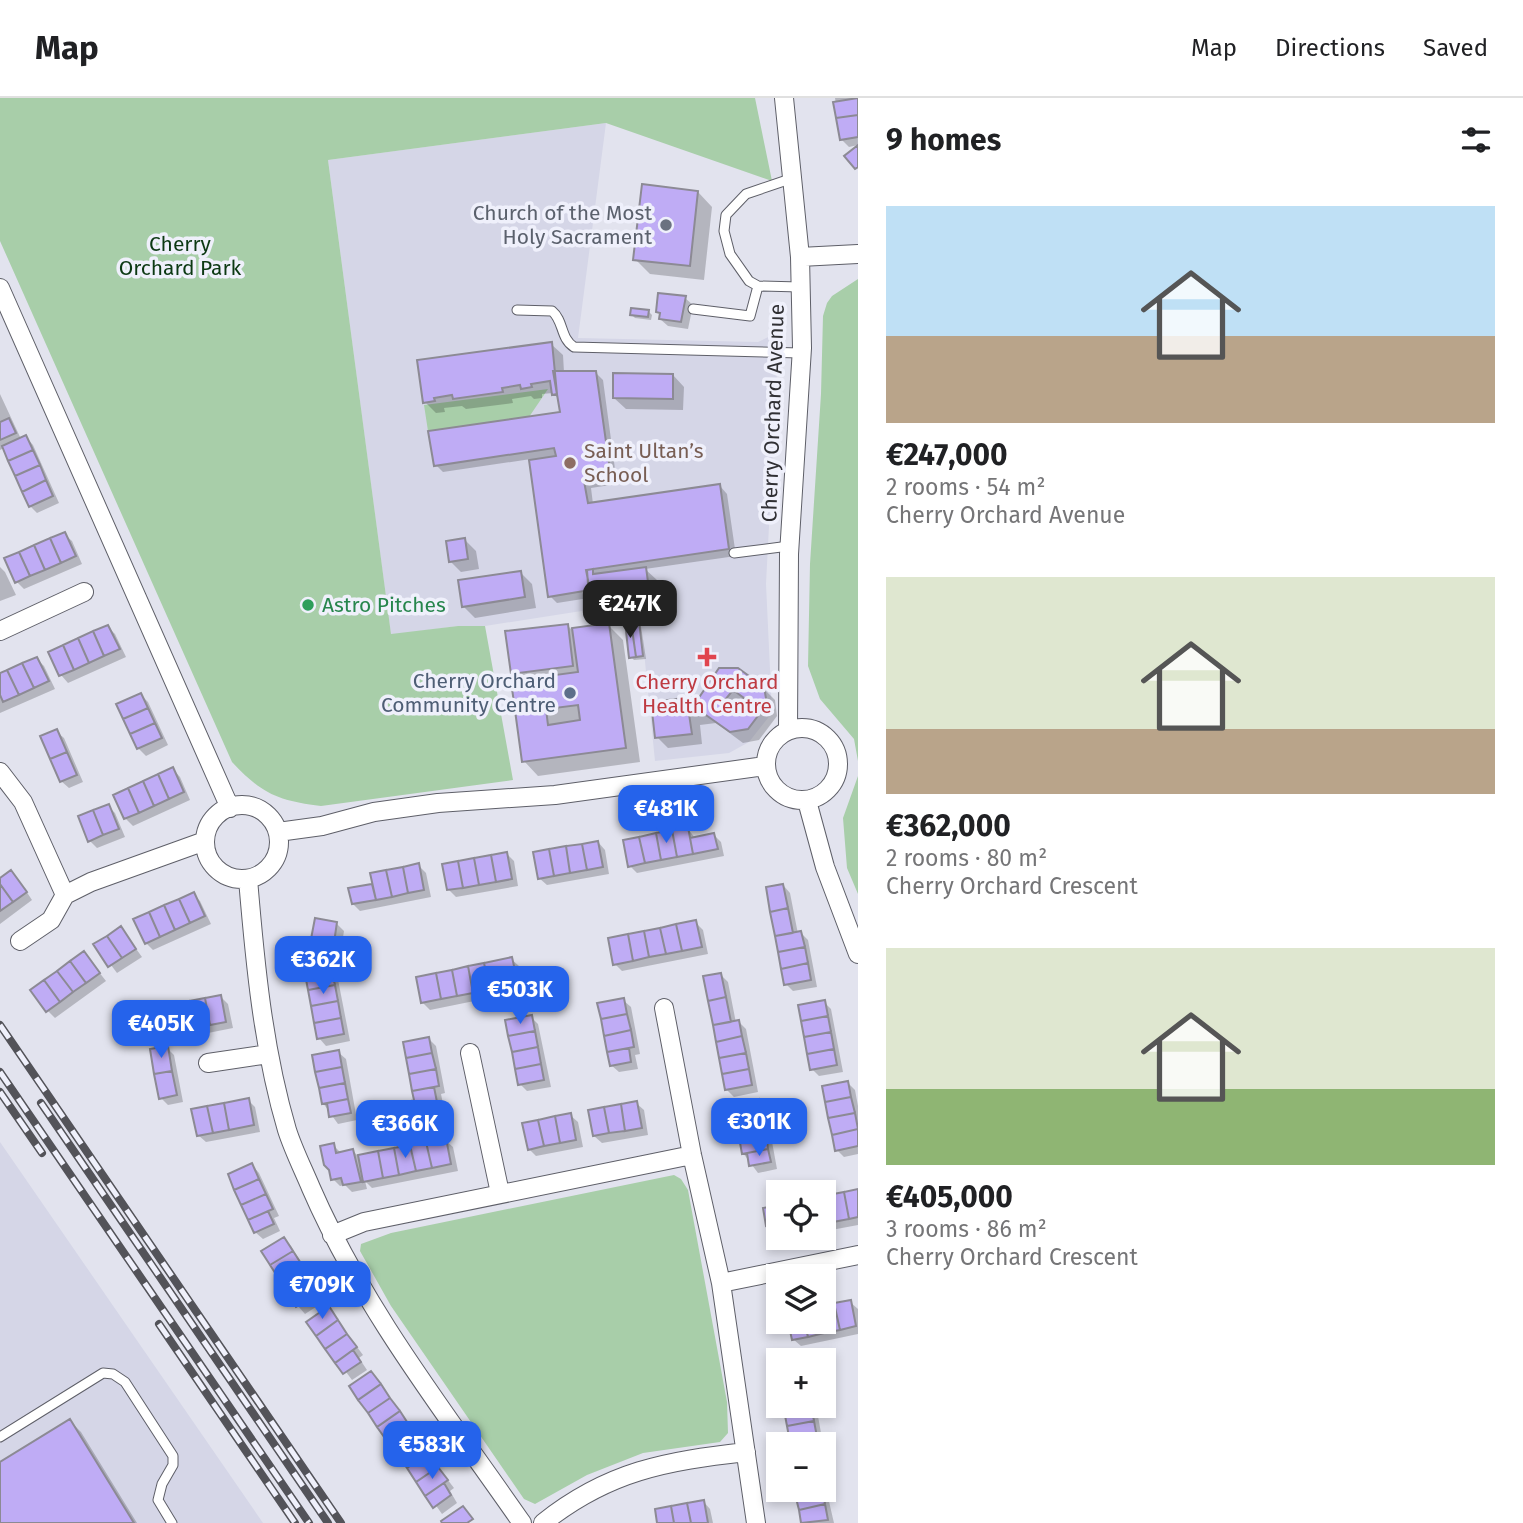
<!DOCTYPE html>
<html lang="en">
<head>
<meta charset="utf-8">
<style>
  :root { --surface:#fff; --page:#f2f2f2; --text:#202124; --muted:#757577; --line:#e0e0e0; --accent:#2563eb }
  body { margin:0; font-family:"Fira Sans",sans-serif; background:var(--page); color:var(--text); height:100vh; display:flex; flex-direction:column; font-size:26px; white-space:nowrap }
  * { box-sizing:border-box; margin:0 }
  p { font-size:23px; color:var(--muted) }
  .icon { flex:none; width:38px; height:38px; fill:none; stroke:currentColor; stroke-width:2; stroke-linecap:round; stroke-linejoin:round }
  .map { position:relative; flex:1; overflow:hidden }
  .side { display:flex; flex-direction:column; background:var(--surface); width:665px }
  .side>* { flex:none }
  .fabs { position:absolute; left:766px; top:1082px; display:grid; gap:14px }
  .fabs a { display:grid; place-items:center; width:70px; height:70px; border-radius:0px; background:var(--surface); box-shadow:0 4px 10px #0003; font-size:35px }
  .price { position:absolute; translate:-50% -60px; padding:0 16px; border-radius:14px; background:var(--accent); color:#fff; font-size:23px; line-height:46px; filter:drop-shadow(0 2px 4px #0008) }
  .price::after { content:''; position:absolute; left:50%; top:42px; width:21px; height:16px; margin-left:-10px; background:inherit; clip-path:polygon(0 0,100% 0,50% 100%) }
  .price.active { background:#222; color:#fff }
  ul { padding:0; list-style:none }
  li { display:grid; align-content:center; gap:14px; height:371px; padding:0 28px }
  li span { display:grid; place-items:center; height:217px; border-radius:0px; color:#555 }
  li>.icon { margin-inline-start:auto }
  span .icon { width:126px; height:126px; fill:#fffc; stroke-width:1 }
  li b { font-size:30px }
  h2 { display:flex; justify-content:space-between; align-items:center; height:84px; padding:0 28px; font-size:30px }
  header { display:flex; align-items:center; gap:42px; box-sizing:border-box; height:98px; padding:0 35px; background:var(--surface); border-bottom:2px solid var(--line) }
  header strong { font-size:33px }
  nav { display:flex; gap:38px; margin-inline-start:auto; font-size:24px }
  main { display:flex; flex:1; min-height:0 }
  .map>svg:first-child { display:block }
  .built { fill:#d5d6e7 }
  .green { fill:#a8cea9 }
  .shadow { fill:#0003 }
  .building { fill:#bfacf5; stroke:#8c8a94; stroke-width:2; fill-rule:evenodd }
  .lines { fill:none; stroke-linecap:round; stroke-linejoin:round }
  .service-casing { stroke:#5e5f68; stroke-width:11 }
  .minor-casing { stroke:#5e5f68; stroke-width:20 }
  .service { stroke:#fff; stroke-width:9 }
  .minor { stroke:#fff; stroke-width:18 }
  .rail-casing { stroke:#535359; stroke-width:8 }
  .rail { stroke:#eff0fb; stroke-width:5; stroke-dasharray:16; stroke-linecap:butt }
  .worship-dot { fill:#6b7280; stroke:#eff0fb; stroke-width:2.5 }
  .education-dot { fill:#8d6e63; stroke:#eff0fb; stroke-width:2.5 }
  .leisure-dot { fill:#2e9e5b; stroke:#eff0fb; stroke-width:2.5 }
  .health-dot { fill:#e0444e; stroke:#eff0fb; stroke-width:2.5 }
  .service-dot { fill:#5c6f8a; stroke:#eff0fb; stroke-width:2.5 }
  .labels { text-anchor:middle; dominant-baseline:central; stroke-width:7; stroke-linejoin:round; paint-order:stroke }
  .worship-label { font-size:21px; fill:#5b616d; stroke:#eff0fb; text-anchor:end }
  .park-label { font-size:21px; fill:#0c3913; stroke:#eff0fb }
  .street-label { font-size:21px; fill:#303034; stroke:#eff0fb }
  .education-label { font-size:21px; fill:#785e54; stroke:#eff0fb; text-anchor:start }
  .leisure-label { font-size:21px; fill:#27864d; stroke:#eff0fb; text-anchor:start }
  .service-label { font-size:21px; fill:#4e5e75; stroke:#eff0fb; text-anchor:end }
  .health-label { font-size:21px; fill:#be3a42; stroke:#eff0fb }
</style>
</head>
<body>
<header>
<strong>Map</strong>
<nav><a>Map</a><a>Directions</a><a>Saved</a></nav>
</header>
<main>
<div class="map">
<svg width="858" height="1425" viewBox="0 0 858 1425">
  <rect width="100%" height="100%" fill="#e2e3ee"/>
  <!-- built -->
  <path class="built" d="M606 25 578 240 758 244 779 234 766 486 772 615 749 644 729 655 655 663 639 504 485 528H458L391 537 328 62Z
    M0 1044 136 1241 263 1425H0Z"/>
  <!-- green -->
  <path class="green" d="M0 0H755L772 83 606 25 328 62 391 536 458 528H485L513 682 321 708C278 703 262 696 232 664L0 143Z
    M858 181V663L854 641 820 601 808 568 810 466 821 296 823 218 827 205 832 198Z
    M548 291 529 319 428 333 424 307Z
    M858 678V796L847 770 843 720Z
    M674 1077 681 1081 688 1092 727 1304 728 1335 720 1344 643 1355 587 1377 535 1406 524 1401 391 1208 360 1153 361 1146 391 1135Z"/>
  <!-- shadow -->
  <path class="shadow" d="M835 0H858V47L849 49 841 41Z
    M698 94 712 109 704 182 650 176 635 161Z
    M685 200 693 207 688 231 668 228 660 221 661 217 658 214Z
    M648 213 652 217 651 222 635 220 632 217Z
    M551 246 563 257 564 274 596 275 603 282 617 386 591 390 593 406 720 388 727 396 736 458 645 471 657 482 661 510 634 514 635 520 609 523 598 512 596 499 593 500 590 485 586 481 589 500 557 505 550 498 531 361 443 374 436 367 561 316 560 302 553 295 542 296V300L534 301 531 298 512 301 513 305 466 311 462 308 444 310 445 314 436 315 425 304Z
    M673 277 684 289 683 312 626 311 614 300Z
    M0 296 21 341 26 339 33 347 59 405 37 415 30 408 4 350 0 352Z
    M64 436 72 443 82 466 24 491 17 484Z
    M465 442 476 453 479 471 461 474 450 463Z
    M0 469 5 474 16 497 0 503Z
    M521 475 532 486 536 510 475 520 464 509Z
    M638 524 641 528 646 561 634 562 631 559Z
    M567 527 575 535 608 527 623 542 640 664 538 678 524 663 520 584 513 576Z
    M108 529 115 536 126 559 68 585 61 577 50 555Z
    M37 561 44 568 55 591 0 615V577Z
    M719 572 763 590 775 602 777 618 759 642 743 645 716 625 700 627 702 646 668 650 657 639 701 600Z
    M141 597 148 604 168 647 146 658 138 650Z
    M56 633 64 640 83 684 69 690 61 683Z
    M173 671 180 679 190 702 133 728 125 720Z
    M108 708 115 715 125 739 97 750 90 743Z
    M688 731 695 740 714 737 721 744 724 758 637 775 630 768Z
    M598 744 605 752 609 776 547 787 539 780Z
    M507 756 514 763 518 788 456 799 448 791Z
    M418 767 426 775 431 799 360 813 353 806 350 792 374 787Z
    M18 781 32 802 0 826V782Z
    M783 787 790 795 798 836 801 835 808 842 817 889 793 893 786 886Z
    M193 796 200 803 211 826 153 852 146 845Z
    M695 824 703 832 708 856 622 873 615 866Z
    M337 826 344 833 341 852 327 849 333 856 350 943 326 948 319 940 317 875 313 851 321 849 312 841Z
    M121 830 142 859 117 875 96 847Z
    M84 855 106 883 55 920 48 913Z
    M511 861 519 868 524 893 430 912 423 905Z
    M721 877 728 884 736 925 739 924 746 931 758 994 734 999 727 992Z
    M221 899 228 906 233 930 203 936 199 932 188 934 181 926 177 907Z
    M623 902 631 909 640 956 635 957 638 971 619 974 611 967 599 907Z
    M824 904 831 911 843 974 819 978 812 971Z
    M531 919 538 926 551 989 527 993 520 986Z
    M429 941 436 948 445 995 441 996 445 1016 419 1021 411 1013 416 1004 405 945Z
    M167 950 174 957 183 1004 168 1007 161 1000Z
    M338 954 346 961 357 1022 338 1026 323 1005Z
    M847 984 855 992 858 1008V1056L844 1059 837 1052Z
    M248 1002 255 1009 260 1034 206 1044 198 1037Z
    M759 1003 766 1011 777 1071 758 1075 743 1055Z
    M636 1005 644 1012 648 1037 602 1045 594 1038Z
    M570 1017 578 1024 583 1049 536 1058 529 1051Z
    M445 1042 453 1049 458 1073 372 1090 365 1083 367 1091 352 1094 345 1087 340 1088 333 1081 331 1072 333 1047 341 1055 353 1053 359 1059Z
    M252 1067 259 1075 279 1118 274 1120 280 1133 263 1141 255 1134Z
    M858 1093V1127L826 1133 824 1100Z
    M779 1108V1133L775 1134 768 1127Z
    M283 1141 291 1148 325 1203 305 1216 298 1208 263 1154Z
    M850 1204 858 1211V1236L801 1248 793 1241 824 1223Z
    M329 1211 363 1257 359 1260 367 1272 352 1282 309 1224Z
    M371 1275 415 1335 395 1349 388 1341Z
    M790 1307H816L823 1346H792L786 1313 791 1312Z
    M70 1323 81 1334 137 1425H0V1366Z
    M419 1344 454 1390 450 1393 457 1405 442 1416 400 1357Z
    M824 1382 834 1425H803L796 1391H824Z
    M703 1403 710 1411 713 1425H659Z"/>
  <!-- building -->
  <path class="building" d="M858 0V17L836 20 833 4Z
    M858 17V39L840 42 836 20Z
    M858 47V69L855 71 844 58Z
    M642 86 698 93 690 168 633 162Z
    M658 195 686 198 681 224 659 221 660 215 656 214Z
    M631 210 649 212 648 219 630 217Z
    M552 244 557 296 552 297 550 283 531 286 532 289 521 291 520 287 502 290 503 294 453 301 452 297 434 300 435 303 423 305 417 262Z
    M553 273H596L611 379 584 383 588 405 720 386 729 451 586 472 590 492 548 499 529 362 556 358 554 350 434 368 428 333 560 314Z
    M613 275 673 276V301L613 300Z
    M9 320 16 335 0 342V324Z
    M26 337 33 352 8 363 2 348Z
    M33 352 40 367 15 378 8 363Z
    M40 367 46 382 22 394 15 378Z
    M46 382 53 398 29 409 22 394Z
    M65 434 76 458 61 465 50 440Z
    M50 440 61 465 45 472 34 447Z
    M465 440 468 461 449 464 446 443Z
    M34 447 45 472 30 478 19 454Z
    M19 454 30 478 15 485 4 460Z
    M646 469 650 499 624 503 625 509 596 513 592 485 588 486 587 472 593 471V476Z
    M521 473 525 499 462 509 458 482Z
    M639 523 643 558 636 559 631 524Z
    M625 524H631L636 559 629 560Z
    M609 525 626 650 522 664 511 583 578 574 572 530ZM578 607 580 622 548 627 546 611Z
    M568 526 573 568 511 576 505 533Z
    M108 527 120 551 104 558 93 533Z
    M93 533 104 558 89 565 78 540Z
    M78 540 89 565 74 572 63 547Z
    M63 547 74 572 59 578 48 554Z
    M37 559 49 583 34 590 22 565Z
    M22 565 34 590 19 597 7 572Z
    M719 570H738L764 589 767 606 748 631 730 634 703 615 689 616 692 636 655 640 651 604 700 598ZM733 592 744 600 736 612 724 603Z
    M7 572 19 597 3 604 0 597V575Z
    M141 595 148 610 123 621 116 606Z
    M148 610 155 625 130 636 123 621Z
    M155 625 162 640 137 651 130 636Z
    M57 631 67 654 50 661 40 638Z
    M67 654 77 677 60 684 50 661Z
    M173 669 184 694 169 701 158 676Z
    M158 676 169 701 154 708 143 683Z
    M143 683 154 708 139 715 128 690Z
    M128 690 139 715 124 721 113 697Z
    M109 706 119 731 103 737 93 712Z
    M93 712 103 737 88 744 78 718Z
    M688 729 693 756 677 759 672 732Z
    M672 732 677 759 661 762 656 735Z
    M656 735 661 762 645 765 639 739Z
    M714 735 718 751 693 756 690 740Z
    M639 739 645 765 628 769 623 742Z
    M598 743 603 769 587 772 582 746Z
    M582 746 587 772 570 775 566 748Z
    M566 748 570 775 554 778 549 751Z
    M549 751 554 778 538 781 533 754Z
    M507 754 512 781 496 784 491 757Z
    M491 757 496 784 479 787 474 760Z
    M474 760 479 787 463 790 458 763Z
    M458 763 463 790 447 792 442 766Z
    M419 765 424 792 408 795 403 769Z
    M403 769 408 795 392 799 386 772Z
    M11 772 27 794 13 804 0 786V780Z
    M386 772 392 799 376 802 370 775Z
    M0 786 13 804 0 813Z
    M372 786 376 802 352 806 348 790Z
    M783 786 788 810 770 814 766 789Z
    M194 794 205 818 190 825 179 801Z
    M179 801 190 825 175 832 164 807Z
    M164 807 175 832 160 839 149 814Z
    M788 810 793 835 775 838 770 814Z
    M149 814 160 839 145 846 133 821Z
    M315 820 337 824 334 845 311 841Z
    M696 822 702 849 682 853 676 826Z
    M676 826 682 853 666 856 660 830Z
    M121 828 136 851 122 860 107 838Z
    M660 830 666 856 649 859 644 833Z
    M644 833 649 859 633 863 628 836Z
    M801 833 805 849 778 854 775 838Z
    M628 836 633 863 613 867 608 840Z
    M107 838 122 860 108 869 93 846Z
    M327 847 331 871 315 874 310 850Z
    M805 849 808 865 781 871 778 854Z
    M84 853 100 875 86 885 70 863Z
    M512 859 518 886 490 892 484 865Z
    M70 863 86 885 73 894 57 873Z
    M484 865 490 892 473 895 468 868Z
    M808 865 811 882 784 887 781 871Z
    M468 868 473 895 457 898 452 872Z
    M331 871 335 887 308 892 305 876Z
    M452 872 457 898 441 901 436 875Z
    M57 873 73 894 60 904 44 882Z
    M436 875 441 901 421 905 416 879Z
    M721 875 726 899 708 903 703 878Z
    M44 882 60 904 46 914 30 892Z
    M335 887 338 903 311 908 308 892Z
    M221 897 226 924 210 927 205 900Z
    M726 899 731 924 713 927 708 903Z
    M205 900 210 927 194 930 189 903Z
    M624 900 627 916 601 921 597 905Z
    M825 902 828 918 801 923 798 907Z
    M189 903 193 925 179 927 175 906Z
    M338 903 341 920 314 925 311 908Z
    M627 916 631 932 604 938 601 921Z
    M532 917 535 933 508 938 505 922Z
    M828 918 831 934 804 939 801 923Z
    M341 920 344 936 317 941 314 925Z
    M739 922 742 938 716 944 713 927Z
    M631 932 634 949 607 954 604 938Z
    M535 933 538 949 512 954 508 938Z
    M831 934 834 951 807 956 804 939Z
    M742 938 746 955 719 960 716 944Z
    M429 939 432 955 406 960 403 944Z
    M168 948 172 973 154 976 150 951Z
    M538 949 541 966 515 971 512 954Z
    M629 950 631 964 610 968 607 954Z
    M834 951 837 967 810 972 807 956Z
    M339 952 342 969 315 974 312 957Z
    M432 955 436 971 409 976 406 960Z
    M746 955 749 971 722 976 719 960Z
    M541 966 544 982 518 987 515 971Z
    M342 969 345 985 319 990 315 974Z
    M436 971 439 988 412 993 409 976Z
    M749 971 752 987 725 992 722 976Z
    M172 973 177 997 159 1001 154 976Z
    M848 983 851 999 825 1004 822 988Z
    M345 985 348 1001 322 1006 319 990Z
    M434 989 438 1009 410 1014 408 1004 414 1002 412 993Z
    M851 999 855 1015 828 1020 825 1004Z
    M249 1000 254 1027 229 1032 224 1005Z
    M348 1001 351 1015 329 1019 327 1005Z
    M759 1001 762 1018 736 1023 733 1007Z
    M637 1003 642 1030 625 1033 621 1006Z
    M224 1005 229 1032 213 1035 207 1008Z
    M621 1006 625 1033 609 1035 604 1009Z
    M207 1008 213 1035 197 1038 191 1011Z
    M604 1009 609 1035 593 1038 588 1012Z
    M571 1015 576 1042 560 1045 555 1018Z
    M855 1015 858 1031 832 1037 828 1020Z
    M555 1018 560 1045 544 1048 538 1022Z
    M762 1018 766 1034 739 1039 736 1023Z
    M538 1022 544 1048 528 1052 522 1025Z
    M858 1031V1048L835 1053 832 1037Z
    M766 1034 768 1051 742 1056 739 1039Z
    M446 1040 451 1066 432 1070 426 1044Z
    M426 1044 432 1070 416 1073 410 1047Z
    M334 1045 336 1055 353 1051 361 1084 343 1087 341 1080 331 1082 329 1072 324 1067 320 1048Z
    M410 1047 416 1073 399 1077 394 1050Z
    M394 1050 399 1077 383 1080 378 1053Z
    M768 1051 771 1064 749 1068 747 1055Z
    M378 1053 383 1080 363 1084 358 1057Z
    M252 1065 259 1081 234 1092 228 1076Z
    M259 1081 266 1096 241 1107 234 1092Z
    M858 1091V1119L849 1121 844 1094Z
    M844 1094 849 1121 833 1124 828 1097Z
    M266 1096 273 1111 248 1122 241 1107Z
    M828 1097 833 1124 824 1125V1098Z
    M779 1107V1125L766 1128 763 1110Z
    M268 1113 274 1126 254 1135 248 1122Z
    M284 1139 293 1153 270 1167 261 1153Z
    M293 1153 302 1167 279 1181 270 1167Z
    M302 1167 310 1181 287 1195 279 1181Z
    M310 1181 319 1195 296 1209 287 1195Z
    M851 1202 856 1228 840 1232 834 1205Z
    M834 1205 840 1232 824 1235 821 1223H824V1207Z
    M329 1208 338 1222 316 1238 306 1224Z
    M338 1222 347 1236 325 1251 316 1238Z
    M788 1223H804L808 1239 792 1242Z
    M804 1223H821L824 1235 808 1239Z
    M347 1236 357 1249 335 1265 325 1251Z
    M353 1252 361 1264 343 1276 335 1265Z
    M371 1273 381 1286 358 1302 349 1288Z
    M381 1286 390 1300 368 1315 358 1302Z
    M390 1300 400 1313 377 1329 368 1315Z
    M811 1307 814 1323 787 1328 784 1312Z
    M400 1313 409 1327 387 1343 377 1329Z
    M70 1321 134 1425H0V1364Z
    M814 1323 817 1339 790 1344 787 1328Z
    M420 1341 429 1355 407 1370 397 1357Z
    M429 1355 438 1369 416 1384 407 1370Z
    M438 1369 448 1382 425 1398 416 1384Z
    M444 1385 451 1397 433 1410 425 1398Z
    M816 1391H822L825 1406 799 1412 795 1396Z
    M704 1402 708 1425H691L687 1405Z
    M687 1405 691 1425H674L671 1408Z
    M825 1406 828 1422 801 1425 799 1412Z
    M463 1408 473 1421 467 1425H442L441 1423Z
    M671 1408 674 1425H657L655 1411Z"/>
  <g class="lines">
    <!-- service casing -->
    <g class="service-casing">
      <path id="service" d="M793 80 746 96 726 117 724 133 730 156 749 183 758 188 800 189
        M693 211 750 218 758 188
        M517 212 552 213C564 223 560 240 574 249L800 255
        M734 455 789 448
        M0 1339 103 1275 113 1276 125 1284 173 1358V1367L162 1386 158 1402 172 1425"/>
    </g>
    <!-- minor casing -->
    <g class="minor-casing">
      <path id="minor" d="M784 0 800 159 802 250 789 456 788 632
        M800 159 858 156
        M0 190 230 710
        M0 533 84 494
        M766 666a36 36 0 1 1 72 0a36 36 0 1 1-72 0Z
        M0 674 23 704 65 797
        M807 703 825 769 858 856
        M205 744a37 37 0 1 1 74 0a37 37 0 1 1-74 0Z
        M278 734 322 728 374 714 438 705 555 697 765 668
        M248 781C255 865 263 951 287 1032 293 1051 303 1071 311 1090 364 1212 447 1317 522 1425
        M65 797 91 784 205 743
        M20 843 51 822 65 797
        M664 910 692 1057 721 1185 756 1425
        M470 955 500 1095
        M208 965 269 956
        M332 1137 364 1124 692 1057
        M721 1185 858 1157
        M543 1425C608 1373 666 1363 746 1354"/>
    </g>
    <!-- service -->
    <use href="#service" class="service"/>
    <!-- minor -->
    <use href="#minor" class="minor"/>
    <!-- rail casing -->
    <g class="rail-casing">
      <path id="rail" d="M0 927 341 1425
        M0 974 309 1425
        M0 994 42 1055
        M41 1005 328 1425
        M159 1226 295 1425"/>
    </g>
    <!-- rail -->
    <use href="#rail" class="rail"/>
  </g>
  <!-- markers -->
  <circle class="worship-dot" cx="666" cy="127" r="7"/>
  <circle class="education-dot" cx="570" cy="365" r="7"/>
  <circle class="leisure-dot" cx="308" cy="507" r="7"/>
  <path class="health-dot" d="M703.5 548.5h7v7h7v7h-7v7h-7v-7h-7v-7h7z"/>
  <circle class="service-dot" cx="570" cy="595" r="7"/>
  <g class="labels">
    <!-- worship labels -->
    <g class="worship-label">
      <text x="652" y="115">Church of the Most<tspan x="652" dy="24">Holy Sacrament</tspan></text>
    </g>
    <!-- park labels -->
    <g class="park-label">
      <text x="180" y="146">Cherry<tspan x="180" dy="24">Orchard Park</tspan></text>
    </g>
    <!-- street labels -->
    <g class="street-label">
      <text transform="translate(773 315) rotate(-88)">Cherry Orchard Avenue</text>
    </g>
    <!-- education labels -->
    <g class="education-label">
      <text x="584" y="353">Saint Ultan’s<tspan x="584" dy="24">School</tspan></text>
    </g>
    <!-- leisure labels -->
    <g class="leisure-label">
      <text x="322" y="507">Astro Pitches</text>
    </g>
    <!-- service labels -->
    <g class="service-label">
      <text x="556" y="583">Cherry Orchard<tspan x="556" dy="24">Community Centre</tspan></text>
    </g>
    <!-- health labels -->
    <g class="health-label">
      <text x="707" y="584">Cherry Orchard<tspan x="707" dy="24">Health Centre</tspan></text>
    </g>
  </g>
</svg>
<div class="fabs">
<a><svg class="icon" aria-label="locate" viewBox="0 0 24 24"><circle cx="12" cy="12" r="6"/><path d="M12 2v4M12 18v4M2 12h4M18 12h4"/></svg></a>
<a><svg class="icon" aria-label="layers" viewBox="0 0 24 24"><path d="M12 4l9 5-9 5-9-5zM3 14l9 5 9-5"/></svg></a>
<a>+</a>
<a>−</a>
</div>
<b class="price active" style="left:630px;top:542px">€247K</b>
<b class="price" style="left:666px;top:747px">€481K</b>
<b class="price" style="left:323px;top:898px">€362K</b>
<b class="price" style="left:520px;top:928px">€503K</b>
<b class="price" style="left:161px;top:962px">€405K</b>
<b class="price" style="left:759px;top:1060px">€301K</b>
<b class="price" style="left:405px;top:1062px">€366K</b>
<b class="price" style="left:322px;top:1223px">€709K</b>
<b class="price" style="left:432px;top:1383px">€583K</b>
</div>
<section class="side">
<h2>9 homes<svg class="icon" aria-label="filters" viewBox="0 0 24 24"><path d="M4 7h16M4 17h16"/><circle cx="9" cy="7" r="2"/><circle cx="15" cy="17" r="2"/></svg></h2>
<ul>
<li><span style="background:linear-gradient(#bfe0f5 60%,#b9a48a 0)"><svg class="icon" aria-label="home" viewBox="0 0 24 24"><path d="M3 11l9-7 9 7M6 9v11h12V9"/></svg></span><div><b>€247,000</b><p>2 rooms · 54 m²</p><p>Cherry Orchard Avenue</p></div></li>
<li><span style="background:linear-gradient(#dfe7d0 70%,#b9a48a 0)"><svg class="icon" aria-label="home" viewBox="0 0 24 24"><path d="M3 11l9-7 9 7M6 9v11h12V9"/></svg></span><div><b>€362,000</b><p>2 rooms · 80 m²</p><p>Cherry Orchard Crescent</p></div></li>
<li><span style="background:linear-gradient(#dfe7d0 65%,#8fb573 0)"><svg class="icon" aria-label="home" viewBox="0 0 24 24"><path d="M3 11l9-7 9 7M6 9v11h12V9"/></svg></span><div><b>€405,000</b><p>3 rooms · 86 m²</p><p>Cherry Orchard Crescent</p></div></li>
</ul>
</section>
</main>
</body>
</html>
